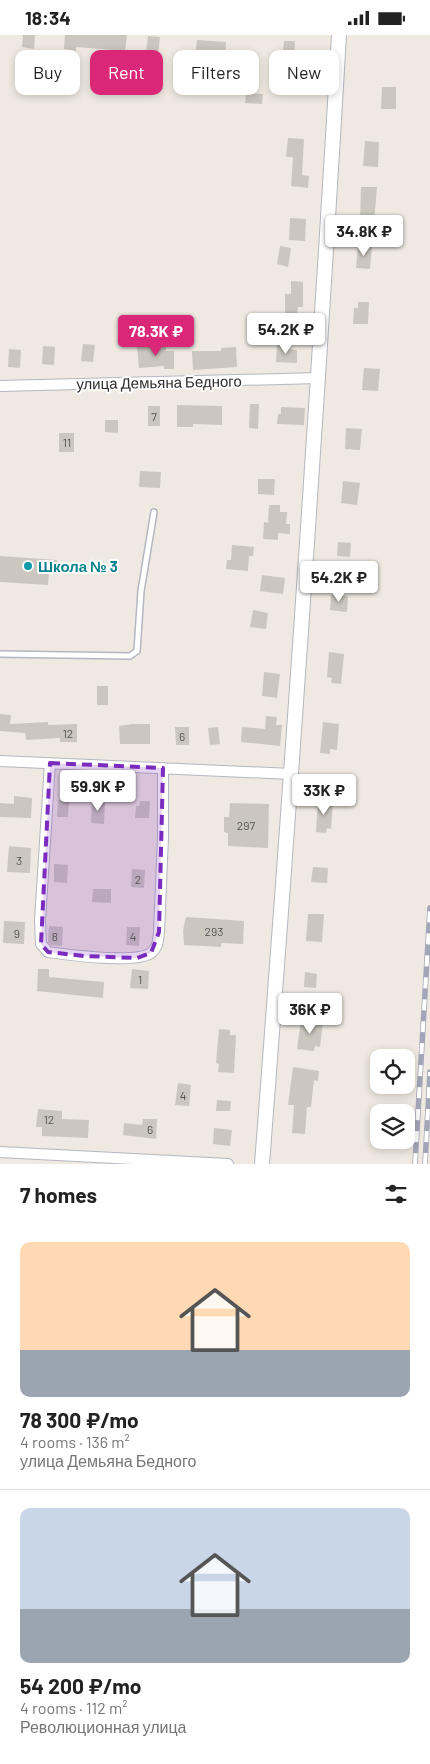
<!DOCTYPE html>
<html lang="en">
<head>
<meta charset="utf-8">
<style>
  :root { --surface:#fff; --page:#f2f2f2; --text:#222; --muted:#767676; --line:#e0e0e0; --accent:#db2777 }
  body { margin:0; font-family:Barlow,sans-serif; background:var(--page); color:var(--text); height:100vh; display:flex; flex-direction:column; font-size:19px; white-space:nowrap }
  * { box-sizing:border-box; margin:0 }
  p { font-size:16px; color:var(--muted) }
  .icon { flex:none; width:28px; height:28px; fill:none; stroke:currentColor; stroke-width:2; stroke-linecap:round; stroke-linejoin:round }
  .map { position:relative; height:1129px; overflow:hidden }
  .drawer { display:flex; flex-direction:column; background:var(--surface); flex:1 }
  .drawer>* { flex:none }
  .banner { position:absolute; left:15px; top:15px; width:400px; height:45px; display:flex; gap:10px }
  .controls { position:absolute; left:370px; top:1014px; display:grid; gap:10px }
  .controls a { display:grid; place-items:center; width:45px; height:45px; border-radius:10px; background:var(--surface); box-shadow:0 2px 8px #0003; font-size:25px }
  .price { position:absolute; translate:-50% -42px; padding:0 11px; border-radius:5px; background:#fff; color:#222; font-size:16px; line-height:32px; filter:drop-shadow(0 1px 2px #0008) }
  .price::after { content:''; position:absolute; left:50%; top:30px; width:15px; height:11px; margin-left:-8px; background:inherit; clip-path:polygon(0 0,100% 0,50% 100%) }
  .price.current { background:var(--accent); color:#fff }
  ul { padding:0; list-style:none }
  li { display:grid; align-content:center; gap:10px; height:265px; padding:0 20px }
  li+li { border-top:1px solid var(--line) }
  li span { display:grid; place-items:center; height:155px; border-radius:10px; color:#555 }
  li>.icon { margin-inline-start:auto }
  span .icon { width:90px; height:90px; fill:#fffc; stroke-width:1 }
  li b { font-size:21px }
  h2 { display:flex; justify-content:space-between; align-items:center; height:60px; padding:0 20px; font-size:21px }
  .chip { padding:0 18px; border-radius:10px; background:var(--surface); box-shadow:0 2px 8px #0003; font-size:18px; line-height:45px }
  .chip.current { background:var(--accent); color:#fff }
  .status { display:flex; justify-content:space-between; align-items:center; height:35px; padding:0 25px; background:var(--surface); direction:ltr }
  .status svg { height:14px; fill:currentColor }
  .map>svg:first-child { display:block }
  .building { fill:#cbc7bf }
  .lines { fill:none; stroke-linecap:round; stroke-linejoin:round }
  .lane-casing { stroke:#b4b7c1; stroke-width:8 }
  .street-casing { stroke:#b4b7c1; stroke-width:12 }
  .secondary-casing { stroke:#b4b7c1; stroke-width:16 }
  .lane { stroke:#fff; stroke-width:5 }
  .street { stroke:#fff; stroke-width:10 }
  .secondary { stroke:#fff; stroke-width:14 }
  .rail-casing { stroke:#a3a6b8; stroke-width:5.5 }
  .rail { stroke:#fff; stroke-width:4; stroke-dasharray:11; stroke-linecap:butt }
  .marked { fill:#7b2cbf; fill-opacity:0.2; stroke:#7b2cbf; stroke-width:4; stroke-dasharray:10 6; stroke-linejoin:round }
  .culture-dot { fill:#0f9aa8; stroke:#fff; stroke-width:2 }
  .labels { text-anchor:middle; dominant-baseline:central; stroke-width:4; stroke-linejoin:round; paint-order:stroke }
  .number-label { font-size:12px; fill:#555452 }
  .street-label { font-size:15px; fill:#2e2e2e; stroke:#fff }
  .culture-label { font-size:15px; font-weight:bold; fill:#0d838f; stroke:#fff; text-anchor:start }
</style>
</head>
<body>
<div class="status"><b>18:34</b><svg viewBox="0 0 49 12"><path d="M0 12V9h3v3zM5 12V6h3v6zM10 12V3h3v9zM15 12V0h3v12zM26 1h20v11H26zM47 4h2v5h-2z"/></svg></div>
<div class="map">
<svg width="430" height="1129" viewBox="0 0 430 1129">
  <rect width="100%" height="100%" fill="#efe9e1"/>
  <!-- building -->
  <path class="building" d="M23 0H35L34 14 22 12Z
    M65 0H127L125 16 76 12V16L64 14Z
    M148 1 160 2 158 20 146 19Z
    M197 5 226 7 225 25 195 23Z
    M284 6H295L294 28 282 27Z
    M295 24H307L306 42 294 41Z
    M382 52H396V74H381Z
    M246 58 263 59 262 69 245 68Z
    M288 103 304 104 302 140 309 141 308 153 291 151 293 122H286Z
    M365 106 379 107 378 132 363 131Z
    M361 152H377L374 188H360Z
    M290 183 306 184 305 206 289 205Z
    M280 211 291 213 288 232 277 229Z
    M358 211H372L370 234 356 233Z
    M291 246 303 247V272H298L297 278H285V259H291Z
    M358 267H369L368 289H353L354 273H358Z
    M83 309 95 310 93 327 81 326Z
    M156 309H166V316H174V334H164V331L139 333 137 312 156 310Z
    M277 309H286V314L297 315V328L276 327Z
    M43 311 55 312 54 330 42 329Z
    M236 312 237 332 193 335 192 316H221V313Z
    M9 314 21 315 20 333 8 332Z
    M364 333 380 334 378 356 362 355Z
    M250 369H259L258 394 249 393Z
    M177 370 222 371V390L193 389V392H177Z
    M148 371H160V391H148Z
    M281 372 305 373 304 390 277 389 278 379H281Z
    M105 385H118V398L105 397Z
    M346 393 362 394 360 415 345 414Z
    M59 398H74V417H59Z
    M140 436 161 437 160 453 139 452Z
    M258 444H275L274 460 258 459Z
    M343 446 360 448 357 470 341 468Z
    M269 470H280V477H287L286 489H290V499L278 498V505L263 504 264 487 268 488Z
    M338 507 351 508 350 522 337 521Z
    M232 510 254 512 253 521H249L248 536 226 534 227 525H231Z
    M0 521 57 525 56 538H49L48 550 0 547Z
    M262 540 285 543 283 559 260 556Z
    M331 560 348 561 347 577 330 575Z
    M253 575 268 578 266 594 250 592Z
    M329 617 344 619 341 649 331 648 332 643 327 642Z
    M264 637 280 639 277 663 262 661Z
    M97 651H108V670H97Z
    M0 679 11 680 10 689 48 687V690L77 689V707H60V703L26 705 25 698 0 696Z
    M266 681 277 682 276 690H282L280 711 241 707 242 692 265 694Z
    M323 687 339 689 337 715 330 714V719L320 718Z
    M132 689H150V709H120L119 691Z
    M175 692H189V710H176Z
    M218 692 220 709 210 710 208 693Z
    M14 761 32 763 31 783 0 782V768L14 769Z
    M58 765 69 766 68 782H57Z
    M92 766H105L104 789 91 788Z
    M140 766H150L149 783H135L136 771H139Z
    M318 766 333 767 331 794 327 793 326 798 316 797Z
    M230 768 269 769 268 813 228 811V798L224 797V782H229Z
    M9 811 31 813 30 838 7 837Z
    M54 829 68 830 67 848 54 847Z
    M313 832 328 833 327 848 311 847Z
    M132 834 145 835 144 853 131 852Z
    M93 854H111V868L92 867Z
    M308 879H324L322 907 306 906Z
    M186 882 244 886 243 909 221 908V912L184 910 183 895Z
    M4 886 25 887 24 909 3 908Z
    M49 891 63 892 62 911 51 910 48 907Z
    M127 892H140L139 911 126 910Z
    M38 934H49V942L104 947 103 963 37 956Z
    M132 934 149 936 148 954 130 953Z
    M305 937 317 939 316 953 304 952Z
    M301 985 323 987 320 1012 315 1011 314 1016 297 1014Z
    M219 994 230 995V1000H236L234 1038 218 1037 219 1029 216 1028Z
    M293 1032 319 1036 318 1046 314 1045 311 1072H307L305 1099 292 1098 294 1070H288Z
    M178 1048 191 1050 189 1071 175 1070Z
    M217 1065 231 1066 230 1076H216Z
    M38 1074 62 1076V1084L89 1085 88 1103 42 1101V1092H36Z
    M143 1084H157L156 1104 123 1100 124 1088 142 1090Z
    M214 1093 232 1095 230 1111 213 1109Z"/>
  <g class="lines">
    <!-- lane casing -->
    <g class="lane-casing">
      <path id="lane" d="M0 619 130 621 137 616 141 556 154 477"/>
    </g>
    <!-- street casing -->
    <g class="street-casing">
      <path id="street" d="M0 351 319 343
        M0 726 292 739
        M50 728 40 886 41 909 48 917C70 920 134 929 151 918 158 913 158 905 159 897L163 802V733
        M0 1117 228 1129"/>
    </g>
    <!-- secondary casing -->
    <g class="secondary-casing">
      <path id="secondary" d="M262 1129C291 753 317 377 339 0"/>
    </g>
    <!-- lane -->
    <use href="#lane" class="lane"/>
    <!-- street -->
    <use href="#street" class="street"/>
    <!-- secondary -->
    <use href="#secondary" class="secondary"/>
    <!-- rail casing -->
    <g class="rail-casing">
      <path id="rail" d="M415 1129 430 873
        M425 1129 430 1037"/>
    </g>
    <!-- rail -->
    <use href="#rail" class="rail"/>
  </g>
  <!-- marked area -->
  <path class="marked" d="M50 728 163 733 159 897 151 918 137 923 84 921 48 917 41 909Z"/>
  <!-- markers -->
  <circle class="culture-dot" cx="28" cy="531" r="5"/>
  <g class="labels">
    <!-- number labels -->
    <g class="number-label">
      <text x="154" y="381">7</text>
      <text x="67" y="407">11</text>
      <text x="68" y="698">12</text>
      <text x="182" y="701">6</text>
      <text x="246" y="790">297</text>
      <text x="19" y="825">3</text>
      <text x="138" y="844">2</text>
      <text x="214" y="896">293</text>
      <text x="17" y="898">9</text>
      <text x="55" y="901">8</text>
      <text x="133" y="901">4</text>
      <text x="140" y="944">1</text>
      <text x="183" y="1060">4</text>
      <text x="49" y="1084">12</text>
      <text x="150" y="1094">6</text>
    </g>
    <!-- street labels -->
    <g class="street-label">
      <text transform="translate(159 347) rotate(-1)">улица Демьяна Бедного</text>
    </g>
    <!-- culture labels -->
    <g class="culture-label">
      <text x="38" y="531">Школа № 3</text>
    </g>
  </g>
</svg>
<div class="controls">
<a><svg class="icon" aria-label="locate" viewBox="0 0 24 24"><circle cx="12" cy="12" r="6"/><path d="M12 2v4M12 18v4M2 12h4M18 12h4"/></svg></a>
<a><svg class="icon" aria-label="layers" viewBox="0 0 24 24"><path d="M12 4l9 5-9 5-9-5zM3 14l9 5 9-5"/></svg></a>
</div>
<b class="price" style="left:364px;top:222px">34.8K ₽</b>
<b class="price" style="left:286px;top:320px">54.2K ₽</b>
<b class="price current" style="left:156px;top:322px">78.3K ₽</b>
<b class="price" style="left:339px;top:568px">54.2K ₽</b>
<b class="price" style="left:98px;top:777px">59.9K ₽</b>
<b class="price" style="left:324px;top:781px">33K ₽</b>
<b class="price" style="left:310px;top:1000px">36K ₽</b>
<div class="banner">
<a class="chip">Buy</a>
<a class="chip current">Rent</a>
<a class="chip">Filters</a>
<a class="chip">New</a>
</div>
</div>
<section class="drawer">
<h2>7 homes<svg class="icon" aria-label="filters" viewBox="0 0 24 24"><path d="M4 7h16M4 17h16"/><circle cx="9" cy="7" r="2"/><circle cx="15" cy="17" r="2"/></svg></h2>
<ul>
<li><span style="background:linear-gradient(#ffd9b3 70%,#9aa5b1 0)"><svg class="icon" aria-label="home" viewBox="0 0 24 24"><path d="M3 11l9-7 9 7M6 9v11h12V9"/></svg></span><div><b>78 300 ₽/mo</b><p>4 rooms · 136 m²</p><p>улица Демьяна Бедного</p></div></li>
<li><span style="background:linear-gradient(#c9d6e8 65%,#9aa5b1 0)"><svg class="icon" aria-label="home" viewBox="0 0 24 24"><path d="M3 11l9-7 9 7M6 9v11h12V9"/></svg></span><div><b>54 200 ₽/mo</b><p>4 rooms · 112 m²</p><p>Революционная улица</p></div></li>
</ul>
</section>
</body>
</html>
